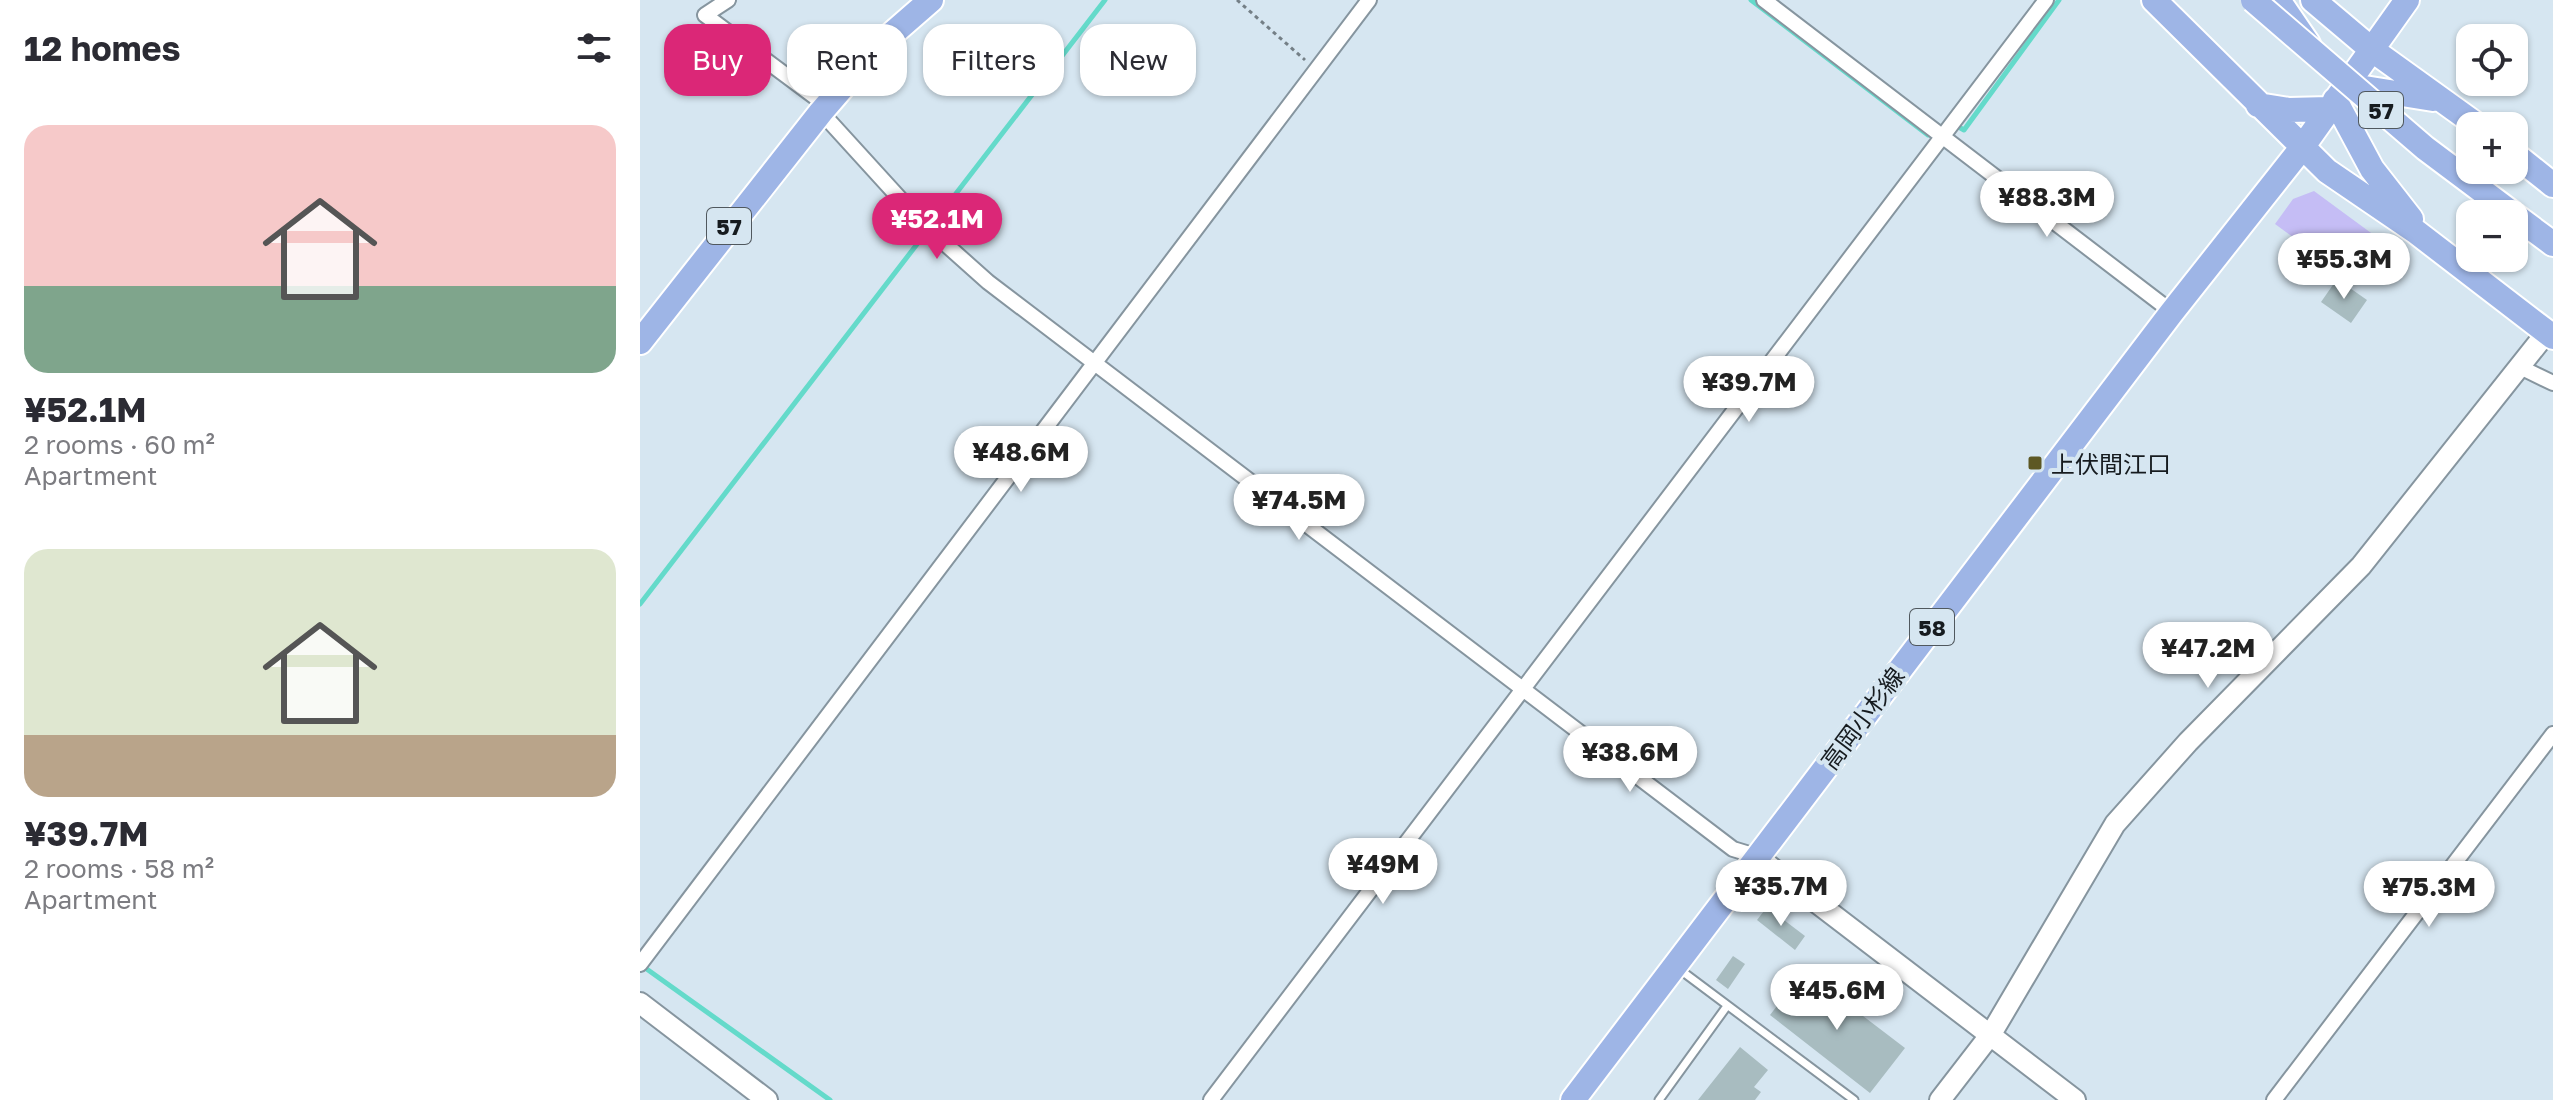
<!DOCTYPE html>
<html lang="en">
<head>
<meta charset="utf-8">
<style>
  :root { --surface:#fff; --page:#f7f7f7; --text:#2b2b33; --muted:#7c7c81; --accent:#db2777 }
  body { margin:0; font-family:"Golos Text","Noto Sans JP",sans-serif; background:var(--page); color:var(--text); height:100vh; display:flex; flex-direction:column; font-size:30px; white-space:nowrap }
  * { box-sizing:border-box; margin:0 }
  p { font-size:26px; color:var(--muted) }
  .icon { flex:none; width:44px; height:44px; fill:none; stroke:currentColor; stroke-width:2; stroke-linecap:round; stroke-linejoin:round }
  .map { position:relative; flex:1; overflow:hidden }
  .details { display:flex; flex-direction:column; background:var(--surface); width:640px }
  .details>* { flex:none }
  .banner { position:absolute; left:24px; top:24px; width:760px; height:72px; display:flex; gap:16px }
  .tools { position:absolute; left:1816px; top:24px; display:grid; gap:16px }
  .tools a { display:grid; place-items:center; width:72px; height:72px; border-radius:16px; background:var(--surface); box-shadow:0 2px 6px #0004; font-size:40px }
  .price { position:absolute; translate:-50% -68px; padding:0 18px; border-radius:28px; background:#fff; color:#222; font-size:26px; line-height:52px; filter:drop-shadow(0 2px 4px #0008) }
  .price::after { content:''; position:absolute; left:50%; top:48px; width:24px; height:18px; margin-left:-12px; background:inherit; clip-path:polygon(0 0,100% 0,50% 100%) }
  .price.current { background:var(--accent); color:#fff }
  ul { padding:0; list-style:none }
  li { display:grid; align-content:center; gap:16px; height:424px; padding:0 24px }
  li span { display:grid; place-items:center; height:248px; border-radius:24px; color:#555 }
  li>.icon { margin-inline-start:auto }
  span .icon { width:144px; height:144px; fill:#fffc; stroke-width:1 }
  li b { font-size:34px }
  h2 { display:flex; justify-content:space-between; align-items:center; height:96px; padding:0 24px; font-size:34px }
  .chip { padding:0 28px; border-radius:24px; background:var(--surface); box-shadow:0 2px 6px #0004; font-size:28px; line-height:72px }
  .chip.current { background:var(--accent); color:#fff }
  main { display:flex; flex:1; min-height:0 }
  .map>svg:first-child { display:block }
  .green { fill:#c5bdf5 }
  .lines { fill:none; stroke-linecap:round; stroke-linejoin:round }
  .stream { stroke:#64daca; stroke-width:5 }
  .building { fill:#a8bcc0 }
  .lane-casing { stroke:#86959f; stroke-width:11 }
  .street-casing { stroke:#86959f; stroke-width:18 }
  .secondary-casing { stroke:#86959f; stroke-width:24 }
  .primary-casing { stroke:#fff; stroke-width:28 }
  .path { stroke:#747f86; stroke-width:3; stroke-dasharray:4 4; stroke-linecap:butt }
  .lane { stroke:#fff; stroke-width:7 }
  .street { stroke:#fff; stroke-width:14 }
  .secondary { stroke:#fff; stroke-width:20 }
  .primary { stroke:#9eb5e6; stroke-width:24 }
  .primary-bridge-casing { stroke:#fff; stroke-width:28; stroke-linecap:butt }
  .primary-bridge { stroke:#9eb5e6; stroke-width:24 }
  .poi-dot { fill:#5d5824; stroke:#d6e6f1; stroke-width:3 }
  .labels { text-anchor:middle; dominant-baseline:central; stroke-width:8; stroke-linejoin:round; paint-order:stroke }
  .shield { fill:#d6e6f1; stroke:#50585e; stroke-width:2 }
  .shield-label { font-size:22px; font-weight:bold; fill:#161b1f }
  .poi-label { font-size:24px; fill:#161b1f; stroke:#d6e6f1; text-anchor:start }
  .street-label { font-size:24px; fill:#161b1f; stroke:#d6e6f1 }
</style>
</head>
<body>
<main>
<section class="details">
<h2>12 homes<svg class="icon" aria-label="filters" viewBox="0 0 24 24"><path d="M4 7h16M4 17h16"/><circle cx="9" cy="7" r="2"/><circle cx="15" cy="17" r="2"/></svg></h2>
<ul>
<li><span style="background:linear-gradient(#f6c9c9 65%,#7fa58c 0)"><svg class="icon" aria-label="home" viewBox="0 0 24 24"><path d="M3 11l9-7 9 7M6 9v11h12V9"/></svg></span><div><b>¥52.1M</b><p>2 rooms · 60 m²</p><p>Apartment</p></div></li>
<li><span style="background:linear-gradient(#dfe7d0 75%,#b9a48a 0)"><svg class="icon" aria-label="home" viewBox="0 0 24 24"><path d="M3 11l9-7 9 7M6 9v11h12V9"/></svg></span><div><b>¥39.7M</b><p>2 rooms · 58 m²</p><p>Apartment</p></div></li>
</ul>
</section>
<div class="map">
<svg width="1913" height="1100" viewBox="0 0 1913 1100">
  <rect width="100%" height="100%" fill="#d6e6f1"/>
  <!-- green -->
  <path class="green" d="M1674 191 1742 241 1698 240 1668 248 1635 224 1653 199Z"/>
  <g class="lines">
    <!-- stream -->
    <path class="stream" d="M1111 0 1288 135 1295 133
      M1315 125 1324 130 1419 0
      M0 604 465 0
      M1 965 190 1100"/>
  </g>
  <!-- building -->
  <path class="building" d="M1697 279 1727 300 1711 323 1681 302Z
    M1127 907 1165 936 1155 950 1117 920Z
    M1093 956 1105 964 1088 989 1076 980Z
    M1164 971 1265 1048 1230 1093 1130 1015Z
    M1100 1047 1128 1070 1114 1087 1121 1092 1115 1100H1058Z"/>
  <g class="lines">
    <!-- lane casing -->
    <g class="lane-casing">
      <path id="lane" d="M1039 969 1214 1100
        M1019 1100 1087 1006"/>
    </g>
    <!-- street casing -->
    <g class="street-casing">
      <path id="street" d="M88 0 65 15 179 100 181 112 283 224 348 282 1093 849 1116 856
        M1124 0 1532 312
        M1880 367 1913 383
        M0 964 729 0
        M571 1100 1406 0
        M1634 1100 1913 734"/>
    </g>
    <!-- secondary casing -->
    <g class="secondary-casing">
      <path id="secondary" d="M1116 856 1435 1100
        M0 1003 127 1100
        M1300 1100 1351 1034 1475 824 1548 742 1721 566 1907 332"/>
    </g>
    <!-- primary casing -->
    <g class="primary-casing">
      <path id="primary" d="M1514 0 1687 171 1775 231 1913 337
        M1638 0 1668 44
        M1673 0 1731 49 1838 126
        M1706 85 1793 99
        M1695 100 1732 169 1771 219
        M1618 105 1649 110 1689 109
        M1874 154 1913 185
        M1874 215 1913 244
        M0 342 181 112 237 47 291 0
        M933 1100 1532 312 1661 149 1767 0"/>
    </g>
    <!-- path -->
    <path class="path" d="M597 0 665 60"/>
    <!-- lane -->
    <use href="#lane" class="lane"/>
    <!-- street -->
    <use href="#street" class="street"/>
    <!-- secondary -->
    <use href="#secondary" class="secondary"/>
    <!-- primary -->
    <use href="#primary" class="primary"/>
    <!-- primary-bridge casing -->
    <g class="primary-bridge-casing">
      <path id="primary-bridge" d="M1613 0 1785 148 1873 214"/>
    </g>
    <!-- primary-bridge -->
    <use href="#primary-bridge" class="primary-bridge"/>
  </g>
  <!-- markers -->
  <rect class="poi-dot" x="1387" y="455" width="16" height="16" rx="4"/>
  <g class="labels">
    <!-- shield labels -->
    <g class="shield">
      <rect x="1719" y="92" width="44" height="36" rx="6"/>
      <rect x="67" y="208" width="44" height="36" rx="6"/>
      <rect x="1270" y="609" width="44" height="36" rx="6"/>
    </g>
    <g class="shield-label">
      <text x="1741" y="110">57</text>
      <text x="89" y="226">57</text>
      <text x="1292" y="627">58</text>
    </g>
    <!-- poi labels -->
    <g class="poi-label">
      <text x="1411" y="463">上伏間江口</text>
    </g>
    <!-- street labels -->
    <g class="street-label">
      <text transform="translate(1222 718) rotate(-53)">高岡小杉線</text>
    </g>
  </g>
</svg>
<div class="tools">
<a><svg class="icon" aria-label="locate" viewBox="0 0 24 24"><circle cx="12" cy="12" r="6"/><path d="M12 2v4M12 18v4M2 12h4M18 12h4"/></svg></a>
<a>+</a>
<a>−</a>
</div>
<b class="price" style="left:1407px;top:239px">¥88.3M</b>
<b class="price current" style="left:297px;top:261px">¥52.1M</b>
<b class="price" style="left:1704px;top:301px">¥55.3M</b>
<b class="price" style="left:1109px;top:424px">¥39.7M</b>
<b class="price" style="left:381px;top:494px">¥48.6M</b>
<b class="price" style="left:659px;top:542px">¥74.5M</b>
<b class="price" style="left:1568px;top:690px">¥47.2M</b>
<b class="price" style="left:990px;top:794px">¥38.6M</b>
<b class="price" style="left:743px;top:906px">¥49M</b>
<b class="price" style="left:1141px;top:928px">¥35.7M</b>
<b class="price" style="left:1789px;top:929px">¥75.3M</b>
<b class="price" style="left:1197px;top:1032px">¥45.6M</b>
<div class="banner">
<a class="chip current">Buy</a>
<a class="chip">Rent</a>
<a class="chip">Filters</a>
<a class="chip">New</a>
</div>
</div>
</main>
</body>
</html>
